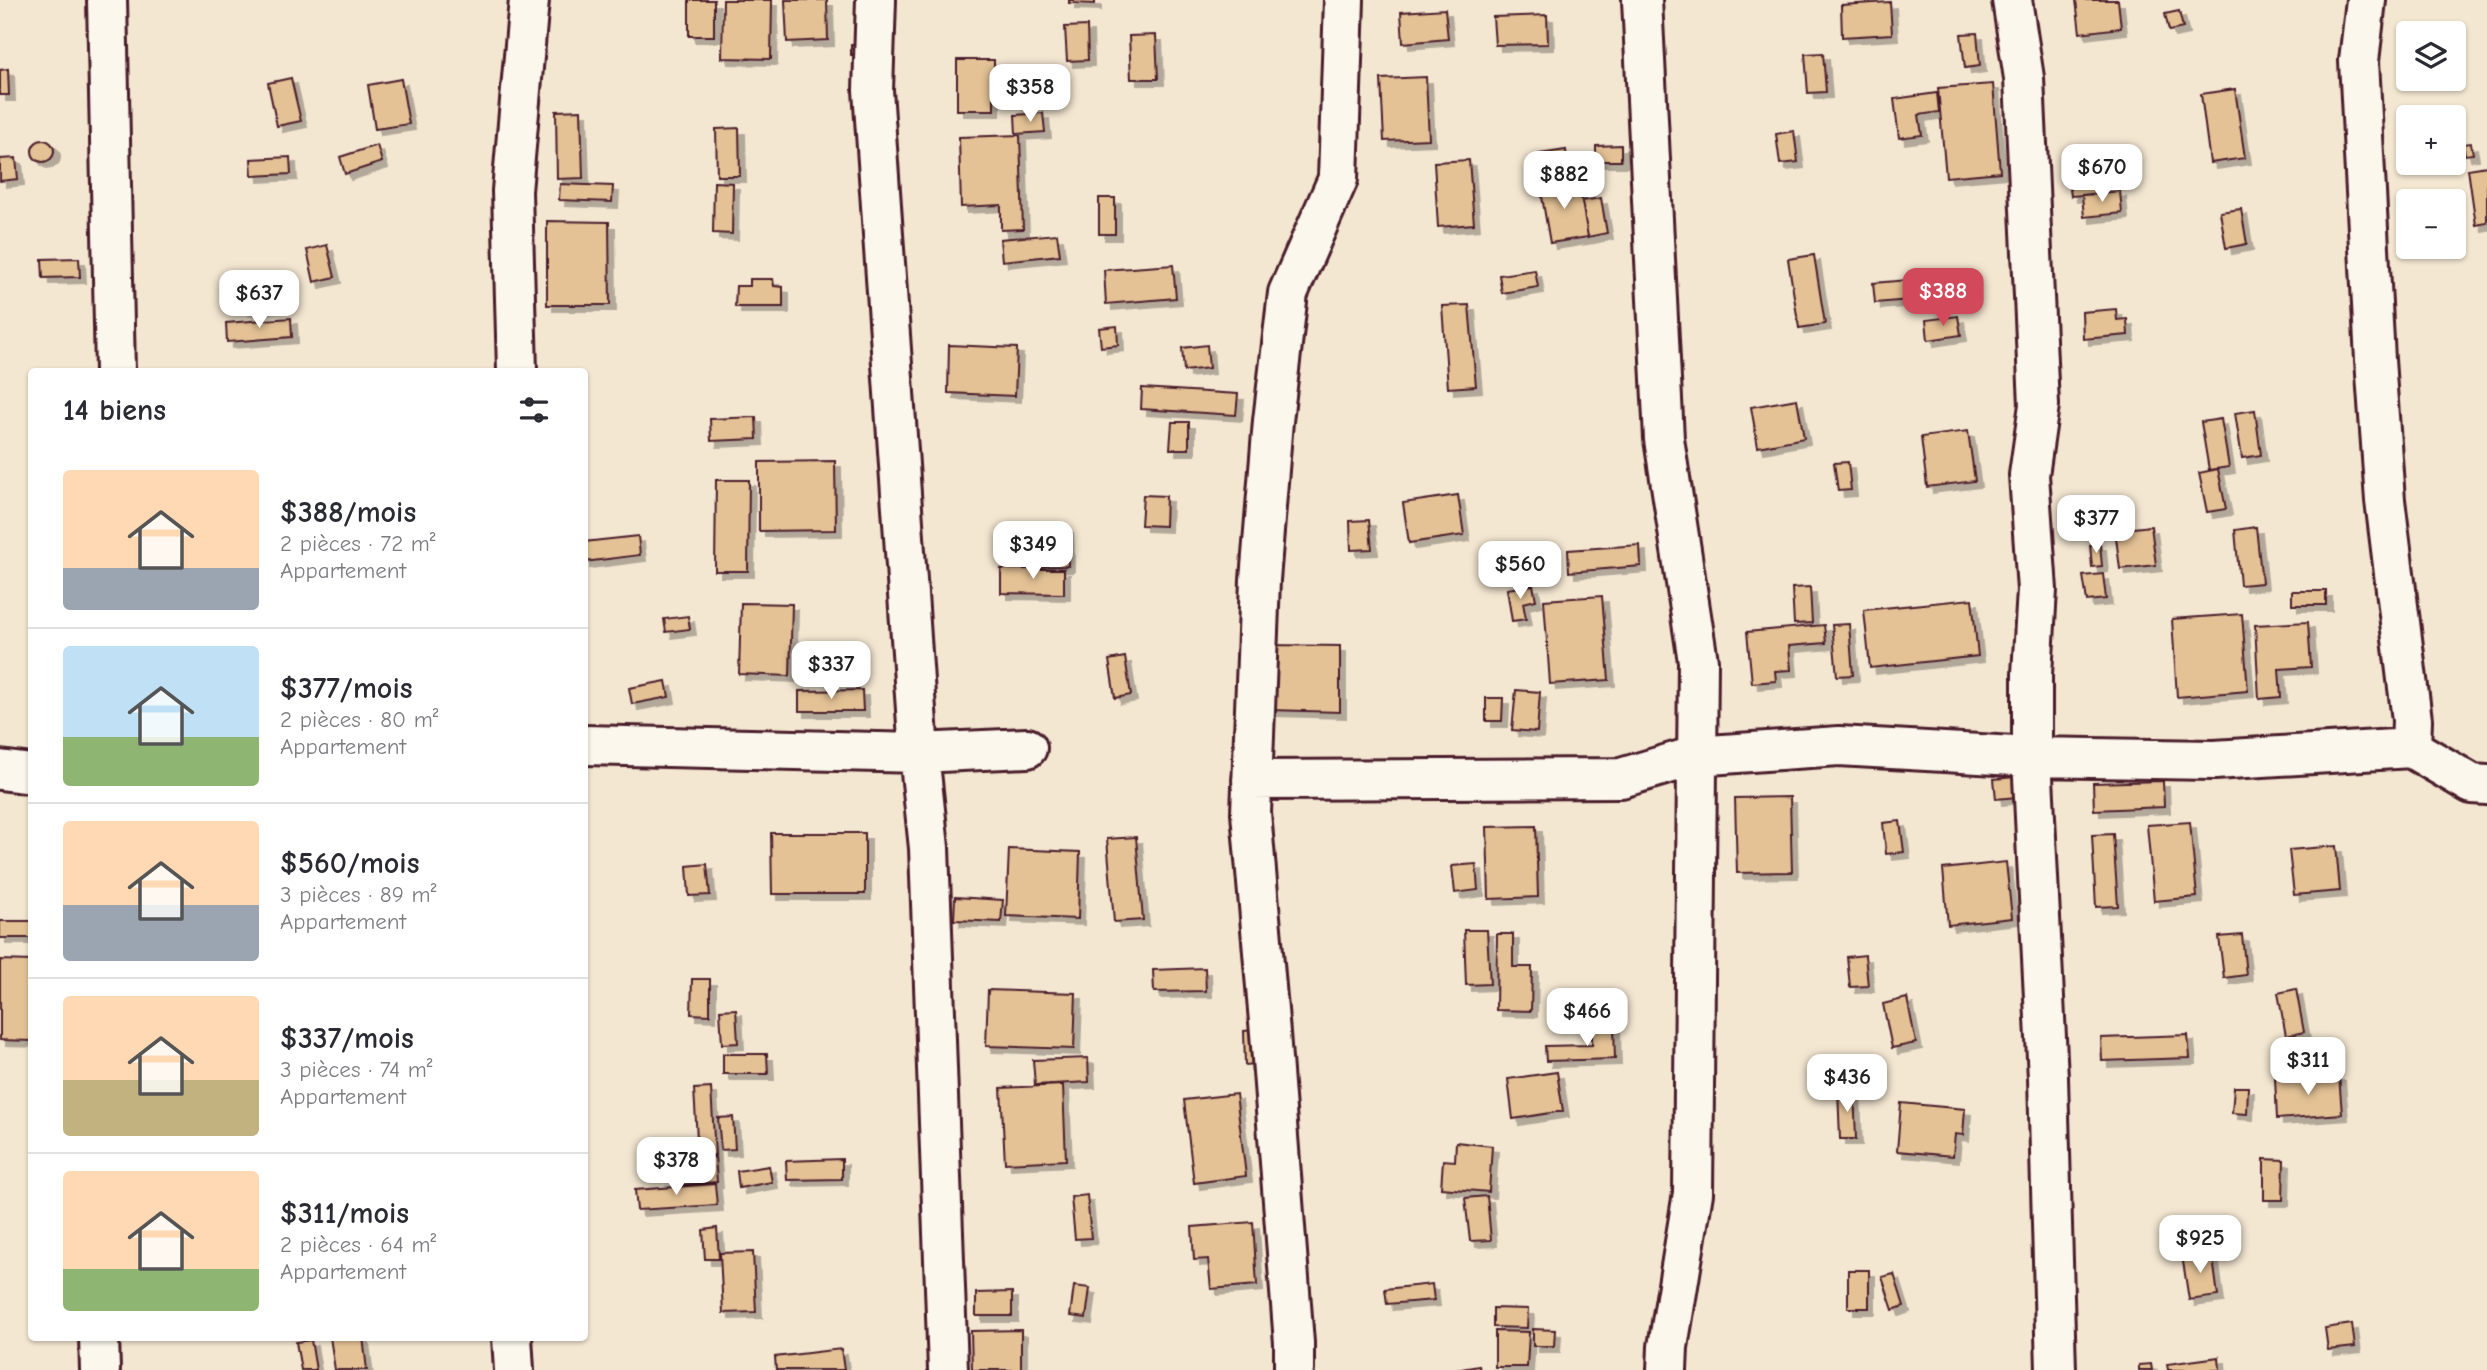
<!DOCTYPE html>
<html lang="fr">
<head>
<meta charset="utf-8">
<style>
  :root { --surface:#fff; --page:#f2f2f3; --text:#2b2b33; --muted:#7c7c81; --line:#e1e1e2; --accent:#d1495b }
  body { margin:0; font-family:"Comic Neue",sans-serif; background:var(--page); color:var(--text); height:100vh; display:flex; flex-direction:column; font-size:26px; white-space:nowrap }
  * { box-sizing:border-box; margin:0 }
  p { font-size:23px; color:var(--muted) }
  .icon { flex:none; width:38px; height:38px; fill:none; stroke:currentColor; stroke-width:2; stroke-linecap:round; stroke-linejoin:round }
  .map { position:relative; flex:1; overflow:hidden }
  .panel { position:absolute; left:28px; top:368px; width:560px; height:973px; display:flex; flex-direction:column; background:var(--surface); border-radius:7px; box-shadow:0 2px 5px #0004 }
  .panel>* { flex:none }
  .fabs { position:absolute; left:2396px; top:21px; display:grid; gap:14px }
  .fabs a { display:grid; place-items:center; width:70px; height:70px; border-radius:7px; background:var(--surface); box-shadow:0 2px 5px #0004; font-size:35px }
  .price { position:absolute; translate:-50% -60px; padding:0 16px; border-radius:14px; background:#fff; color:#222; font-size:23px; line-height:46px; filter:drop-shadow(0 2px 4px #0008) }
  .price::after { content:''; position:absolute; left:50%; top:42px; width:21px; height:16px; margin-left:-10px; background:inherit; clip-path:polygon(0 0,100% 0,50% 100%) }
  .price.active { background:var(--accent); color:#fff }
  ul { padding:0; list-style:none }
  li { display:flex; align-items:center; gap:21px; height:175px; padding:0 35px }
  li+li { border-top:2px solid var(--line) }
  li span { display:grid; place-items:center; flex:none; width:196px; height:140px; border-radius:7px; color:#555 }
  li>.icon { margin-inline-start:auto }
  span .icon { width:84px; height:84px; fill:#fffc; stroke-width:1 }
  li b { font-size:30px }
  h2 { display:flex; justify-content:space-between; align-items:center; height:84px; padding:0 35px; font-size:30px }
  .map>svg:first-child { display:block }
  .building { fill:#e4c296; stroke:#4a1f2b; stroke-width:2; filter:url(#shadow) }
  .lines { fill:none; stroke-linecap:round; stroke-linejoin:round }
  .minor-casing { stroke:#4a1f2b; stroke-width:44 }
  .minor { stroke:#fbf7ec; stroke-width:38 }
</style>
</head>
<body>
<div class="map">
<svg width="2487" height="1370" viewBox="0 0 2487 1370">
  <defs>
    <filter id="shadow"><feDropShadow dx="6" dy="6" stdDeviation="0" flood-color="#0004"/></filter>
  </defs>
  <rect width="100%" height="100%" fill="#f4e7d2"/>
  <filter id="ink" filterUnits="userSpaceOnUse"><feTurbulence type="fractalNoise" baseFrequency=".0143" numOctaves="2"/><feDisplacementMap in="SourceGraphic" scale="14" xChannelSelector="R" yChannelSelector="G"/><feConvolveMatrix kernelMatrix="1 2 1 2 8 2 1 2 1" color-interpolation-filters="sRGB"/></filter>
  <g filter="url(#ink)">
    <!-- building -->
    <path class="building" d="M689 0H714V36H689Z
      M723 0H772L771 59 722 58Z
      M785 0H827L828 40 787 42Z
      M1069 0H1095V4L1069 3Z
      M2076 0H2118L2121 28 2080 33Z
      M1890 2 1892 34 1842 37 1841 5Z
      M1445 9 1448 39 1403 43 1401 12Z
      M2179 11 2183 28 2169 31 2165 14Z
      M1547 15 1548 44 1495 45 1493 17Z
      M1087 26 1088 60 1067 61 1065 27Z
      M1977 33 1980 66 1965 68 1961 34Z
      M1156 35 1158 79H1131L1129 36Z
      M851 44H865L866 55H851Z
      M1823 53 1826 92 1808 93 1805 54Z
      M957 60H994V110H957Z
      M8 69 9 95H0V70Z
      M1426 77 1429 139 1384 141 1381 79Z
      M291 78 301 121 277 126 268 83Z
      M401 79 409 124 375 129 368 85Z
      M1993 84 2000 172 1946 177 1938 88Z
      M2235 89 2245 158 2210 163 2201 94Z
      M1937 93 1939 112 1919 115 1922 135 1899 138 1894 99Z
      M581 110 583 178 557 179 556 111Z
      M1043 113 1045 132 1016 134 1015 115Z
      M739 128 740 176H717L716 129Z
      M1794 131 1798 162 1780 164 1776 134Z
      M1020 135 1023 229 1001 230V205L961 207 959 137Z
      M32 151a11 11 0 1 1 22 0a11 11 0 1 1-22 0Z
      M2471 143 2473 154 2465 155 2463 144Z
      M377 145 382 162 345 174 340 157Z
      M1621 145V161H1596V146Z
      M1566 150 1568 169 1541 172 1539 154Z
      M290 157 291 174 252 176 251 159Z
      M16 158 18 179 0 181V159Z
      M1469 160 1474 224 1438 227 1434 162Z
      M2487 166V223L2476 225 2468 169Z
      M2092 172 2095 194 2071 196 2068 175Z
      M1578 178 1588 237 1550 243 1540 185Z
      M714 182 733 183 732 234 713 233Z
      M560 184 613 186 612 202 559 200Z
      M2120 191 2122 213 2084 217 2082 195Z
      M1099 198H1115V234H1099Z
      M1601 198 1607 233 1588 237 1582 201Z
      M2241 209 2247 244 2226 248 2220 212Z
      M547 221 609 222 610 305H547Z
      M1057 234 1060 255 1002 261 1000 239Z
      M327 245 335 277 314 282 307 250Z
      M1814 255 1825 324 1799 328 1788 259Z
      M79 258 80 277 43 278 42 259Z
      M1173 265 1176 298 1106 304 1104 270Z
      M1535 270 1538 287 1502 293 1499 275Z
      M750 279H773L774 286 783 287V307H735L736 286H750Z
      M1908 280 1910 300 1875 303 1873 283Z
      M283 289 285 304 243 309 241 295Z
      M1469 305 1476 386 1448 388 1442 306Z
      M2116 309 2117 320 2127 319 2128 335 2083 339 2082 312Z
      M1958 316 1961 335 1928 340 1926 320Z
      M291 318 292 337 227 342 226 323Z
      M1117 326 1118 345 1101 347 1099 328Z
      M949 345 1017 348 1015 396 948 393Z
      M1207 345 1209 368 1184 371 1182 348Z
      M1142 388 1238 394 1236 415 1141 409Z
      M1797 399 1804 438 1758 447 1751 407Z
      M2255 410 2261 455 2242 458 2235 413Z
      M756 417 757 439 711 441 710 419Z
      M2221 419 2229 467 2209 470 2201 422Z
      M1172 422H1189V449H1170Z
      M1968 431 1975 481 1927 487 1921 437Z
      M835 461 836 530 759 531V462Z
      M1848 462 1851 490 1838 491 1834 463Z
      M2218 469 2226 509 2207 512 2199 473Z
      M716 480H749L748 571H715Z
      M1143 495 1166 496 1165 526 1141 525Z
      M1458 495 1464 535 1409 543 1403 503Z
      M1369 520 1372 549 1351 550 1350 521Z
      M2151 526 2156 565 2120 569 2115 530Z
      M1067 527 1068 566 1027 567 1026 528Z
      M2256 527 2262 583 2240 585 2235 530Z
      M638 536 640 555 584 562V542Z
      M2100 544 2102 566 2092 567 2090 545Z
      M1640 545 1641 566 1569 572 1568 550Z
      M1001 569H1064V594L1001 593Z
      M2103 574 2106 599 2087 601 2083 576Z
      M1533 585 1536 600 1523 603 1526 619 1512 621 1507 589Z
      M1810 587 1812 623 1794 624 1792 588Z
      M2292 591H2326V605H2292Z
      M1602 596 1609 680 1550 684 1544 600Z
      M1972 599 1978 656 1870 668 1864 610Z
      M741 603 792 604 790 676 739 674Z
      M2242 614 2248 691 2177 697 2172 619Z
      M688 616 690 629 666 632 664 619Z
      M2308 622 2311 667 2279 669 2281 697 2259 699 2255 625Z
      M1849 624 1853 675 1837 676 1832 625Z
      M1824 625 1826 643 1789 646 1791 670 1775 671 1776 681 1752 683 1747 632Z
      M1271 645 1340 646V712L1270 710Z
      M1125 657 1131 695 1115 698 1109 660Z
      M666 681 669 697 632 704 629 688Z
      M862 690 863 711H799V691Z
      M1516 690 1540 692 1537 732 1512 730Z
      M1486 698H1503L1502 721H1486Z
      M2015 777 2017 797 1996 799 1994 779Z
      M2163 781 2164 807 2094 810 2093 783Z
      M1790 797 1792 872 1737 873 1735 798Z
      M1900 821 1904 852 1886 854 1883 823Z
      M2190 822 2197 897 2154 901 2147 825Z
      M1536 826 1538 897 1489 899 1487 827Z
      M771 833H865V894H772Z
      M2113 834 2118 906 2096 907 2092 835Z
      M1136 837 1143 920 1114 922 1107 839Z
      M2336 846 2340 891 2294 895 2289 850Z
      M1009 849 1080 852 1078 919 1006 916Z
      M2006 862 2012 918 1948 925 1943 869Z
      M707 864 710 895 689 896 687 866Z
      M1476 864 1478 890 1455 893 1452 866Z
      M955 897 1003 900 1001 922 954 920Z
      M0 921H32V938H0Z
      M1464 930H1487L1490 984 1466 985Z
      M1497 934H1513V967H1532L1531 1011 1496 1010Z
      M2242 935 2246 975 2224 978 2219 937Z
      M1865 955 1868 986 1850 987 1847 957Z
      M0 960 32 961V1041L0 1040Z
      M1205 968 1206 991 1154 992 1153 970Z
      M692 979H710V1015L691 1014Z
      M2296 989 2304 1032 2286 1036 2278 993Z
      M988 990 1076 993 1074 1049 986 1046Z
      M1907 998 1916 1043 1892 1048 1883 1004Z
      M736 1009 738 1043 722 1044 720 1010Z
      M1614 1026 1615 1059 1546 1061 1545 1046 1592 1045V1027Z
      M1265 1029 1267 1063 1245 1065 1244 1031Z
      M2188 1035 2190 1058 2102 1061 2101 1038Z
      M723 1054H767L768 1074H723Z
      M1088 1058 1089 1082 1035 1085 1033 1060Z
      M1557 1072 1563 1111 1513 1119 1508 1079Z
      M2339 1075 2342 1114 2277 1119 2275 1078Z
      M1063 1085 1066 1160 1005 1163 1001 1088Z
      M2234 1087H2248L2247 1114 2232 1113Z
      M711 1088 715 1155 698 1156 694 1089Z
      M1854 1088 1856 1139H1840L1838 1089Z
      M1236 1094 1246 1176 1194 1183 1184 1100Z
      M1901 1103 1965 1109 1963 1135 1955 1134 1953 1156 1897 1151Z
      M733 1117 735 1149 721 1150 718 1118Z
      M1456 1142 1492 1146 1489 1192 1441 1188 1443 1160 1455 1161Z
      M715 1157 717 1182 677 1185 676 1160Z
      M842 1159V1179L787 1180 786 1161Z
      M2264 1159 2284 1160 2283 1200H2264Z
      M769 1166 772 1182 739 1188 737 1171Z
      M715 1184 717 1205 637 1210 635 1190Z
      M1087 1195 1091 1238 1075 1239 1071 1197Z
      M1487 1196 1491 1240 1470 1241 1465 1198Z
      M1253 1222 1257 1285 1211 1289 1208 1259 1194 1260 1192 1227Z
      M717 1228 719 1259H705L703 1230Z
      M2212 1251 2218 1296 2189 1300 2182 1255Z
      M753 1252 756 1312 723 1313 720 1253Z
      M1848 1270H1869V1308H1848Z
      M1894 1274 1904 1306 1893 1310 1882 1277Z
      M1432 1284 1434 1300 1387 1304 1385 1289Z
      M1074 1286 1090 1288 1086 1318 1070 1316Z
      M1012 1292V1316H976V1293Z
      M1493 1308 1528 1309 1527 1328 1493 1327Z
      M2352 1324 2355 1347 2328 1350 2325 1328Z
      M1533 1329 1555 1330 1554 1346H1533Z
      M1021 1330V1370H972L971 1331Z
      M1495 1331 1529 1332 1527 1367H1495Z
      M330 1337H363L367 1370H335Z
      M311 1340 316 1370H301L296 1342Z
      M841 1349 844 1370H776L775 1357Z
      M2219 1357 2220 1370H2168L2167 1364Z
      M2151 1364 2152 1370H2139V1365Z
      M1479 1366 1480 1370H1456Z"/>
    <g class="lines">
      <!-- minor casing -->
      <g class="minor-casing">
        <path id="minor" d="M107 0 115 371
          M876 0 873 90 919 753 929 848 948 1370
          M1642 0 1664 439 1698 661 1693 1193 1668 1347 1667 1370
          M2012 0 2024 78 2039 405 2029 475 2037 590 2032 674V757L2048 1078 2056 1370
          M2366 0 2359 61 2375 360 2385 500 2412 720 2411 748
          M517 371 512 191 529 0
          M584 745 919 753 1027 748
          M0 770 32 774
          M1252 780 1621 778 1695 756 1839 746 2032 757 2214 760 2411 748 2472 784 2487 785
          M99 1337 100 1370
          M512 1337 514 1370
          M1294 1370V1343L1270 1033 1251 813 1260 580 1273 421 1288 293 1338 179 1344 0"/>
      </g>
      <!-- minor -->
      <use href="#minor" class="minor"/>
    </g>
  </g>
</svg>
<div class="fabs">
<a><svg class="icon" aria-label="layers" viewBox="0 0 24 24"><path d="M12 4l9 5-9 5-9-5zM3 14l9 5 9-5"/></svg></a>
<a>+</a>
<a>−</a>
</div>
<b class="price" style="left:1030px;top:124px">$358</b>
<b class="price" style="left:2102px;top:204px">$670</b>
<b class="price" style="left:1564px;top:211px">$882</b>
<b class="price active" style="left:1943px;top:328px">$388</b>
<b class="price" style="left:259px;top:330px">$637</b>
<b class="price" style="left:2096px;top:555px">$377</b>
<b class="price" style="left:1033px;top:581px">$349</b>
<b class="price" style="left:1520px;top:601px">$560</b>
<b class="price" style="left:831px;top:701px">$337</b>
<b class="price" style="left:1587px;top:1048px">$466</b>
<b class="price" style="left:2308px;top:1097px">$311</b>
<b class="price" style="left:1847px;top:1114px">$436</b>
<b class="price" style="left:676px;top:1197px">$378</b>
<b class="price" style="left:2200px;top:1275px">$925</b>
<section class="panel">
<h2>14 biens<svg class="icon" aria-label="filters" viewBox="0 0 24 24"><path d="M4 7h16M4 17h16"/><circle cx="9" cy="7" r="2"/><circle cx="15" cy="17" r="2"/></svg></h2>
<ul>
<li><span style="background:linear-gradient(#ffd9b3 70%,#9aa5b1 0)"><svg class="icon" aria-label="home" viewBox="0 0 24 24"><path d="M3 11l9-7 9 7M6 9v11h12V9"/></svg></span><div><b>$388/mois</b><p>2 pièces · 72 m²</p><p>Appartement</p></div></li>
<li><span style="background:linear-gradient(#bfe0f5 65%,#8fb573 0)"><svg class="icon" aria-label="home" viewBox="0 0 24 24"><path d="M3 11l9-7 9 7M6 9v11h12V9"/></svg></span><div><b>$377/mois</b><p>2 pièces · 80 m²</p><p>Appartement</p></div></li>
<li><span style="background:linear-gradient(#ffd9b3 60%,#9aa5b1 0)"><svg class="icon" aria-label="home" viewBox="0 0 24 24"><path d="M3 11l9-7 9 7M6 9v11h12V9"/></svg></span><div><b>$560/mois</b><p>3 pièces · 89 m²</p><p>Appartement</p></div></li>
<li><span style="background:linear-gradient(#ffd9b3 60%,#c2b280 0)"><svg class="icon" aria-label="home" viewBox="0 0 24 24"><path d="M3 11l9-7 9 7M6 9v11h12V9"/></svg></span><div><b>$337/mois</b><p>3 pièces · 74 m²</p><p>Appartement</p></div></li>
<li><span style="background:linear-gradient(#ffd9b3 70%,#8fb573 0)"><svg class="icon" aria-label="home" viewBox="0 0 24 24"><path d="M3 11l9-7 9 7M6 9v11h12V9"/></svg></span><div><b>$311/mois</b><p>2 pièces · 64 m²</p><p>Appartement</p></div></li>
</ul>
</section>
</div>
</body>
</html>
